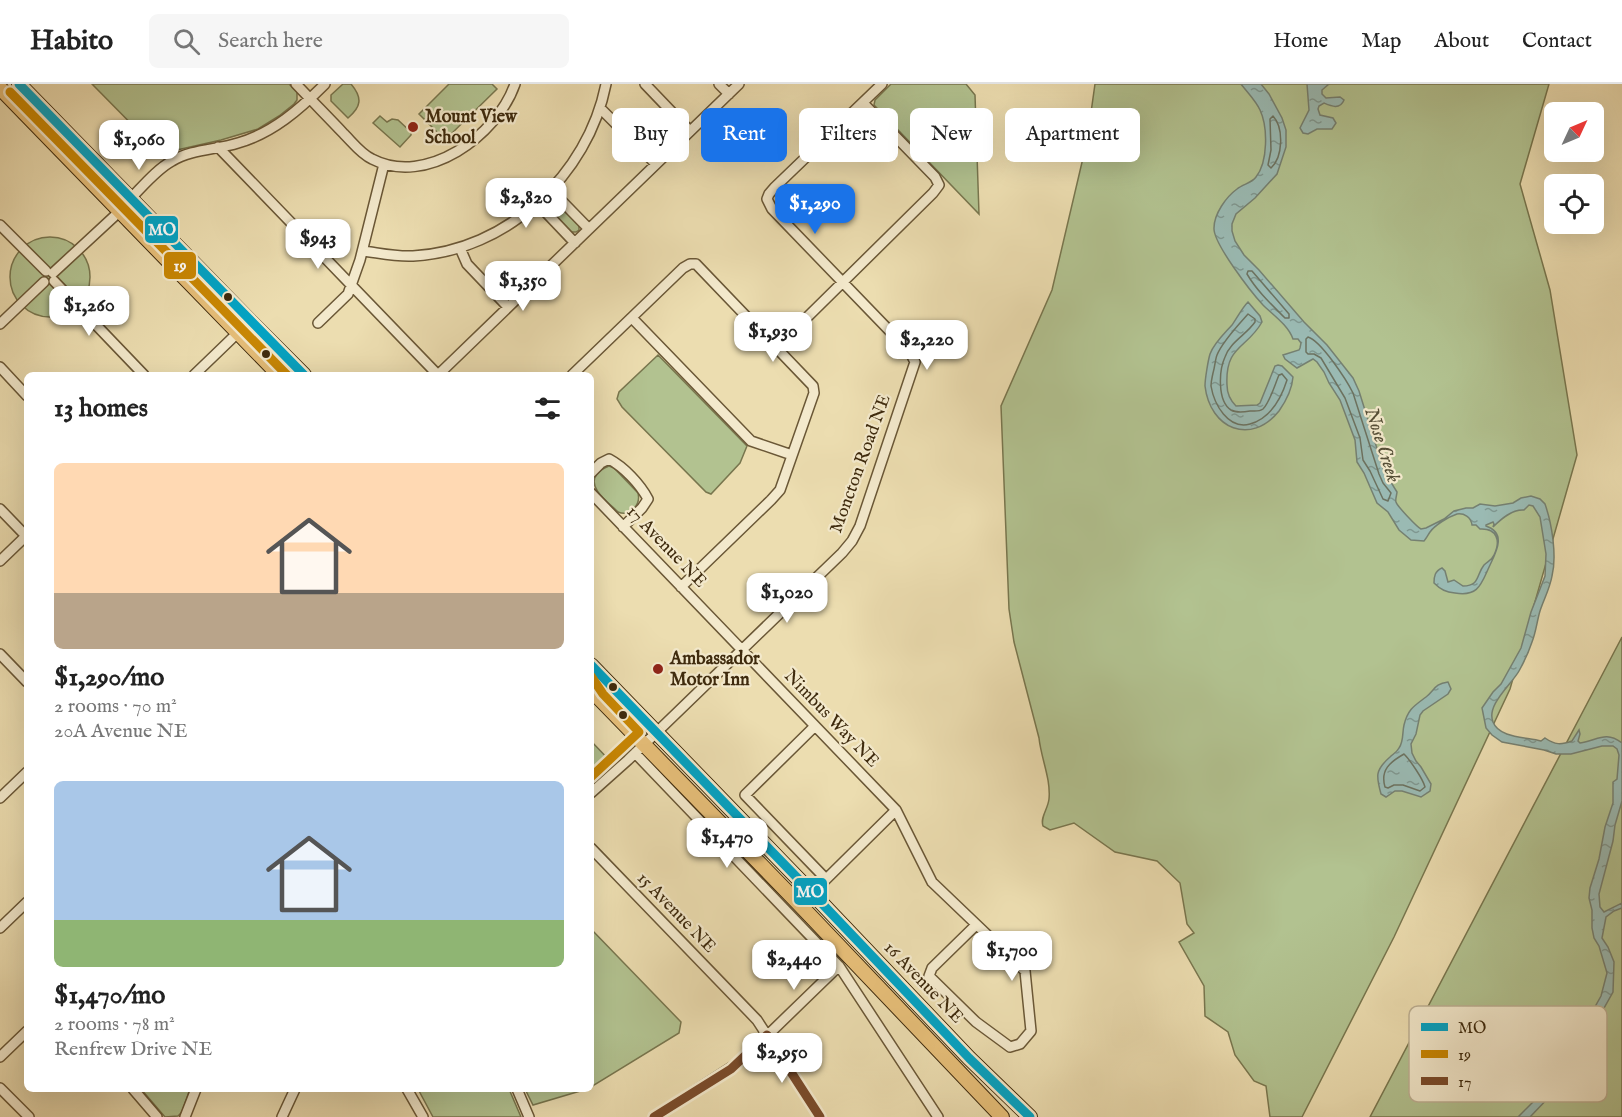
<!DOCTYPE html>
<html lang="en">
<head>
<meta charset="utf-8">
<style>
  :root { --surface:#fff; --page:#f6f6f6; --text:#222; --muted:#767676; --line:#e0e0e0; --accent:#1a73e8 }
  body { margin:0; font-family:"IM FELL English",serif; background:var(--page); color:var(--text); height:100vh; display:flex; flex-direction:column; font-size:22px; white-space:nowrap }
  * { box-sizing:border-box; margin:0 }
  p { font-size:20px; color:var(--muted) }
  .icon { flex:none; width:33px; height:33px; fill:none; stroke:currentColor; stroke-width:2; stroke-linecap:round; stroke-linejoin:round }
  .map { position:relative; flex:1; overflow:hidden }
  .details { position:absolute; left:24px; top:288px; width:570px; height:720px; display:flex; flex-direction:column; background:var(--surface); border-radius:9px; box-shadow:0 6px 24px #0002 }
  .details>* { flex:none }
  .hud { position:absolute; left:612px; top:24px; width:570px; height:54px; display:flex; gap:12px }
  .needle { width:39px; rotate:46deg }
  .controls { position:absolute; left:1544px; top:18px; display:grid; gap:12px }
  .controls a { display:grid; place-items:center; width:60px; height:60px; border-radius:9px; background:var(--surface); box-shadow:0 6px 24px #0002; font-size:30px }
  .price { position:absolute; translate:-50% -51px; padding:0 14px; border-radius:12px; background:#fff; color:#222; font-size:20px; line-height:39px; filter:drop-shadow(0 2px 3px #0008) }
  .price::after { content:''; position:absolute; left:50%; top:36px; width:18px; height:14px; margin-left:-9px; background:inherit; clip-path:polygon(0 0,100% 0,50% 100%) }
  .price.current { background:var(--accent); color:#fff }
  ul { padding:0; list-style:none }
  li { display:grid; align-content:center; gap:12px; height:318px; padding:0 30px }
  li span { display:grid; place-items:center; height:186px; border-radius:9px; color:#555 }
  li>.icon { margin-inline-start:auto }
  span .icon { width:108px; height:108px; fill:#fffc; stroke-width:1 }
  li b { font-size:26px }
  h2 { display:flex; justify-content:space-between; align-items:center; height:72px; padding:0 30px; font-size:26px }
  .pill { padding:0 21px; border-radius:9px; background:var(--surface); box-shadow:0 6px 24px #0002; font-size:21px; line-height:54px }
  .pill.current { background:var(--accent); color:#fff }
  header { display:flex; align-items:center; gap:36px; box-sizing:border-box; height:84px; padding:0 30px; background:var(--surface); border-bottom:2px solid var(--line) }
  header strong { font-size:28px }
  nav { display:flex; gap:33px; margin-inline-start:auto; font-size:21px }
  .search { width:420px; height:54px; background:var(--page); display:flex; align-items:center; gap:15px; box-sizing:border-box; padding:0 21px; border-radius:9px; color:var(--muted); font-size:22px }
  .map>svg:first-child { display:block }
  .green { fill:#b2c290; stroke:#78764e; stroke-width:1.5 }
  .water { fill:url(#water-ripples); stroke:#758071; stroke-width:1.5 }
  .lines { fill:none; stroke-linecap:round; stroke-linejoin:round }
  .shore { stroke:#6c7260; stroke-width:1.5 }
  .minor-casing { stroke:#6a5736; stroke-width:12 }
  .highway-casing { stroke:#3e2a0d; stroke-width:16 }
  .minor { stroke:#f3e9cc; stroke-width:9 }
  .highway { stroke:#e6be78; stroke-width:14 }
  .bus-1-casing { stroke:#f3e9cc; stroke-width:14 }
  .bus-2-casing { stroke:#f3e9cc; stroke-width:14 }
  .bus-3-casing { stroke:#f3e9cc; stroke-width:14 }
  .bus-1 { stroke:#03a3c4; stroke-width:9 }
  .bus-2 { stroke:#c98703; stroke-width:9 }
  .bus-3 { stroke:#7a4b2a; stroke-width:9 }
  .poi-dot { fill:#8f2418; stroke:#f3e9cc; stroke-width:2 }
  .bus-dot { fill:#3e2a0d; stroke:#f3e9cc; stroke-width:2 }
  .labels { text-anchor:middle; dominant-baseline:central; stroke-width:4.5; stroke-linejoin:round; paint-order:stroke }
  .poi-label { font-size:18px; font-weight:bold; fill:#3e2a0d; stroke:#f3e9cc; text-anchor:start }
  .street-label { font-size:18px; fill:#3e2a0d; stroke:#f3e9cc }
  .water-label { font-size:20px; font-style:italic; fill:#554e36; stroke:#f3e9cc }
  .key { fill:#f3e9cc; stroke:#bdb093; stroke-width:1.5 }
  .key-label { font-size:16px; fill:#3e2a0d }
  .line-badge { stroke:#f3e9cc; stroke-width:2 }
  .badge-label { font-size:16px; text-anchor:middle; font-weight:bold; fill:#fff }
</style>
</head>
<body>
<header>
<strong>Habito</strong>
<div class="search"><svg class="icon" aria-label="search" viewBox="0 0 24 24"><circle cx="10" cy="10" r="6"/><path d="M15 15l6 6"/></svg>Search here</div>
<nav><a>Home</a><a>Map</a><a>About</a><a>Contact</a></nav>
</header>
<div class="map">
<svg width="1622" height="1033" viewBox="0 0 1622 1033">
  <defs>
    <pattern id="water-ripples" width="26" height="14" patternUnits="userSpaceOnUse" patternTransform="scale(1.5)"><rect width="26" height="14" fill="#9abab3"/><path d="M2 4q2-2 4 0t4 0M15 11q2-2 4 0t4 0" fill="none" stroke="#7f9790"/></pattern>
  </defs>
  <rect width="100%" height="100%" fill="#ecddb0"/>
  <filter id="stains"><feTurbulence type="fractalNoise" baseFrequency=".00333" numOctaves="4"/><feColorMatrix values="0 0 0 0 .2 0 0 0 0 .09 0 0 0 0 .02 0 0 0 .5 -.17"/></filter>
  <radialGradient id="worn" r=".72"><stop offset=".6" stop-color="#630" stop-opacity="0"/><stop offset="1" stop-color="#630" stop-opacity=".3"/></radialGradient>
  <!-- green -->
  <path class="green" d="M92 0H289L297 8V16L294 20 279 32 258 45 221 56 177 66 164 73Z
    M343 0H351C363 14 361 23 348 34L331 17V11Z
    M449 0H492L497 5 445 56 419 30Z
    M891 0H966L975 11 979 130 874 21 875 16Z
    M1095 0H1549L1520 100 1550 206 1577 371 1510 605 1394 853 1302 1033H1270L1266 1002 1254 997 1235 971 1228 948 1205 932 1204 902 1179 858 1194 849 1187 840 1180 799 1157 777 1115 768 1074 739 1050 746 1043 742C1040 733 1048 725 1049 715 1051 695 1041 674 1039 654L1014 558 1009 525 1001 322 1052 206 1087 57Z
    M380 32 387 38 392 35 398 36 411 48V51L400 63 373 39Z
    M552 115 555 116 579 140V146L576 148H570L547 123V117Z
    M10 193a40 40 0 1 1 80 0a40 40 0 1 1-80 0Z
    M658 271 747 362 740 379 711 410 706 408 622 323 617 315 619 308Z
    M609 382 614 384 638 409C641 421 630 433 618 428 609 419 586 403 597 390 600 386 604 384 609 382Z
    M1622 553V1033H1370Z
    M591 657 611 678 591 696Z
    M591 845 681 938 679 949 591 1003Z
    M141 1005H190L182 1028 178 1032 165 1033Z
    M418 1005H509L521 1033H433Z
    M525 1005H587L533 1021Z"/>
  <!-- water -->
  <path class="water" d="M1241 0H1261L1269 10 1282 34 1286 46V63L1277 90 1255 114 1236 130 1232 140V147L1235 157 1244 171 1259 186 1304 238 1327 261 1353 294 1359 307 1384 387 1397 408C1397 410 1395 416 1396 418 1397 422 1417 443 1421 445L1426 444 1444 435 1454 427 1466 424H1473L1480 420 1495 422 1513 419 1521 414 1531 412 1540 415 1545 420C1552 440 1557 472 1552 492 1550 504 1544 515 1540 527 1537 537 1536 548 1532 558 1529 567 1524 578 1519 587 1511 601 1486 621 1493 638 1499 654 1526 653 1541 657L1545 654C1555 661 1561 661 1572 657L1579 646 1580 650 1578 657 1580 659C1597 657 1605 646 1622 659V717L1615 741 1613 757 1599 810 1600 823 1604 828 1622 819V824L1614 827 1606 833 1602 854 1608 863 1614 878 1613 908 1580 967 1573 976 1574 980 1552 1010 1530 1033H1518L1542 1009 1554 993 1573 962V958L1577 955 1601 912 1607 889 1599 862 1594 854 1592 844V826L1589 814 1590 804 1599 775 1605 743 1613 719V698L1617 695 1619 671 1617 665 1613 662H1602L1571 670H1556L1544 666 1502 658 1492 651 1486 644 1482 624 1493 608 1501 600 1521 564 1531 528 1545 492 1546 470 1540 433 1533 422 1529 421 1524 426C1512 425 1501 435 1493 443L1494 440 1493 438 1486 441V442C1507 449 1496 468 1490 481 1481 500 1479 513 1455 509 1446 508 1441 506 1434 499 1434 492 1435 487 1442 484L1445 487 1448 498 1454 496 1463 502C1480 502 1476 491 1484 481 1488 477 1492 476 1494 471 1501 457 1497 444 1480 445L1476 441H1472C1471 433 1464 429 1457 430 1448 433 1435 441 1430 448 1428 451 1426 455 1424 457L1411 456 1399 446 1388 428 1377 419 1364 389 1357 378 1355 356 1340 316 1329 299 1324 288 1317 278 1313 275 1297 284 1285 275 1283 271 1299 266 1300 264 1301 259 1298 255H1293C1288 241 1273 231 1263 221 1251 208 1213 159 1214 144 1214 130 1226 113 1237 105 1243 100 1252 99 1256 93 1268 78 1268 43 1260 26 1256 17 1247 8 1241 0Z
    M1307 0H1329L1322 6V10L1326 14 1340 13 1344 16C1340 26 1331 22 1324 19L1319 22 1318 25 1320 31 1333 34 1336 39 1332 45H1317L1308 50 1303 49 1300 44 1309 26Z
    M1248 218 1260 232 1262 238C1247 265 1225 261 1227 301 1227 309 1230 316 1236 322L1257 321 1260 319 1275 282 1278 281 1282 282 1293 293C1292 306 1286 317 1279 327 1251 362 1210 345 1205 302 1205 295 1208 277 1210 270 1214 259 1225 249 1232 241 1237 234 1242 224 1248 218Z
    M1448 598 1451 605 1448 610 1423 627 1420 631 1416 650 1411 660 1412 669 1416 677 1421 683 1431 700 1430 707 1421 713 1402 707H1395L1386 713 1381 710C1376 692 1375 686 1390 673 1393 670 1397 668 1399 664 1404 657 1402 649 1404 641 1408 625 1414 622 1426 613 1435 606 1434 600 1448 598Z"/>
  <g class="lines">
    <!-- shore -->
    <path class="shore" d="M1273 32C1284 44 1283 73 1271 84L1268 81 1271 66 1270 35Z
      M1248 187H1252L1289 230V234H1285C1271 220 1257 207 1247 190Z
      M1248 230 1255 235V238C1246 251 1230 258 1225 273 1219 286 1217 317 1231 326 1236 329 1244 328 1250 327 1255 327 1259 328 1263 325 1270 318 1275 300 1279 291L1282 290 1287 296C1281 315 1271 334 1250 340 1228 346 1214 320 1211 302 1211 297 1212 294 1213 289 1215 283 1215 276 1217 271 1222 258 1239 240 1248 230Z
      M1308 253C1321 257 1346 295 1353 309L1379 390 1383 399 1391 409 1388 417 1383 415 1370 387 1363 376 1360 354 1345 314 1321 274 1314 270H1308L1306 268V255Z
      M1404 670C1410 676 1423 695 1425 703L1420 707 1403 701H1394L1388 704 1385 703C1380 686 1390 678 1404 670Z"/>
    <!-- minor casing -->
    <g class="minor-casing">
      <path id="minor" d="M296 0C312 17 328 33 344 50 353 59 361 70 372 75 426 103 497 52 515 0
        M645 0 690 47
        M719 0 729 10
        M601 25 656 80
        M218 63 438 291
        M551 106 589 145
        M131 114C143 102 157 85 172 77 192 65 216 66 238 59 273 49 300 25 325 0
        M537 119 575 159
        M0 141 46 187
        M460 164 467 180 508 223
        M363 167C379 169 396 173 413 172 507 167 588 91 606 0
        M53 189 120 127
        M54 197 144 291
        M632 234 751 357 792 371
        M318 239 348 210 360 176 384 80
        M0 240 44 198
        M776 264 933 109 939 101 935 93 863 19
        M0 283 27 312
        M194 291 250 237
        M438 291 739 0
        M572 291 683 184 690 180H696L813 302 814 309 780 406 771 416 681 503
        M591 389 601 379 609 375C624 383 640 400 648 415L642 424 623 443
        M591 409 896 726 932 798 1025 887 1031 947 1020 960 1010 963 976 938 929 892 932 884 976 841
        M0 425 27 453
        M0 477 27 451
        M0 570 27 598
        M815 642 745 711 826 795
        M635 669 839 882 938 1033
        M591 709 628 676 842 469 852 457 860 442 915 278 910 268 772 125 767 115 769 110 775 103 882 0
        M0 714 27 688
        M591 764 757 936 820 1033
        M800 821 896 726
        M0 844 27 818
        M0 973 27 947
        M0 1004 29 1033
        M133 1005 157 1033
        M407 1005 423 1033
        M517 1005 529 1033
        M185 1033 196 1005
        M282 1033 295 1005
        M654 1033 741 977 839 882"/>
    </g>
    <!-- highway casing -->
    <g class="highway-casing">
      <path id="highway" d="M19 0 250 237 304 291
        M0 4 279 291
        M591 581 812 809 969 974 1030 1033
        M591 606 800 821 1002 1033"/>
    </g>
    <!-- minor -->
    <use href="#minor" class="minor"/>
    <!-- highway -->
    <use href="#highway" class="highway"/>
    <!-- bus-1 casing -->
    <g class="bus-1-casing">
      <path id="bus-1" d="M19 0 304 291
        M591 581 812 809 969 974 1030 1033"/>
    </g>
    <!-- bus-2 casing -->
    <g class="bus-2-casing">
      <path id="bus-2" d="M10 8 287 291
        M591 592 603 610 639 648 591 693"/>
    </g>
    <!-- bus-3 casing -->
    <g class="bus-3-casing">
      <path id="bus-3" d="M654 1033 731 985 767 951 820 1033"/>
    </g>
    <!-- bus-1 -->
    <use href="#bus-1" class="bus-1"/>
    <!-- bus-2 -->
    <use href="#bus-2" class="bus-2"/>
    <!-- bus-3 -->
    <use href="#bus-3" class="bus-3"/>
  </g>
  <!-- markers -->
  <g class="poi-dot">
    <circle cx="413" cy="43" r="6"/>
    <circle cx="658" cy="585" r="6"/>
  </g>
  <g class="bus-dot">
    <circle cx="228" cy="213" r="5"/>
    <circle cx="266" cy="270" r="5"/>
    <circle cx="613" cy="603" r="5"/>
    <circle cx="623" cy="631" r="5"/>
  </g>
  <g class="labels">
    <!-- poi labels -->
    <g class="poi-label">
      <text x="425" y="33">Mount View<tspan x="425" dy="21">School</tspan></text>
      <text x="670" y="575">Ambassador<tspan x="670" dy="21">Motor Inn</tspan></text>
    </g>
    <!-- street labels -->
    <g class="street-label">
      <text transform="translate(861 380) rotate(-70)">Moncton Road NE</text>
      <text transform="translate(666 463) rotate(46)">17 Avenue NE</text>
      <text transform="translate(831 635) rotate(46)">Nimbus Way NE</text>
      <text transform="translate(676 829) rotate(46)">15 Avenue NE</text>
      <text transform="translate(923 899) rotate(46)">16 Avenue NE</text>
    </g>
    <!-- water labels -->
    <g class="water-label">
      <text transform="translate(1382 361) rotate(72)">Nose Creek</text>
    </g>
  </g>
  <!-- legend -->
  <rect x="1409" y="922" width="198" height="96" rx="9" class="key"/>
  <rect x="1421" y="939" width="27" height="8" fill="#03a3c4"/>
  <rect x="1421" y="966" width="27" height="8" fill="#c98703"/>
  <rect x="1421" y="993" width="27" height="8" fill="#7a4b2a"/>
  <g class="key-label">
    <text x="1458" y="949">MO</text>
    <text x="1458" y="976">19</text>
    <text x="1458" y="1003">17</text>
  </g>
  <g class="line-badge">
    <rect x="144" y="131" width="35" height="29" rx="6" fill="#03a3c4"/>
    <rect x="163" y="167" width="34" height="29" rx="6" fill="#c98703"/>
    <rect x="793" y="793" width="35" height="29" rx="6" fill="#03a3c4"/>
  </g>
  <g class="badge-label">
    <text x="162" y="151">MO</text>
    <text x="180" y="187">19</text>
    <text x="810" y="813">MO</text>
  </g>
  <rect width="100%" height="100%" filter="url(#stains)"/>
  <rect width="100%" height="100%" fill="url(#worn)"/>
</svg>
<div class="controls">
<a><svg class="needle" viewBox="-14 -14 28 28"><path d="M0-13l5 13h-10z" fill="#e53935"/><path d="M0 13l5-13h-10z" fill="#767676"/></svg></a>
<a><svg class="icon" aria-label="locate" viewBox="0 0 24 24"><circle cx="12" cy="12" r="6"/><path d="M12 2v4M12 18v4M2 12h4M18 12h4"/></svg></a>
</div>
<b class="price" style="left:139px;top:87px">$1,060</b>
<b class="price" style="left:526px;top:145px">$2,820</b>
<b class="price current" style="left:815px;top:151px">$1,290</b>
<b class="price" style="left:318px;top:186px">$943</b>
<b class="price" style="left:523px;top:228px">$1,350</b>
<b class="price" style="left:89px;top:253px">$1,260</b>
<b class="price" style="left:773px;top:279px">$1,930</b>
<b class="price" style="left:927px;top:287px">$2,220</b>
<b class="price" style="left:787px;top:540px">$1,020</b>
<b class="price" style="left:727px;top:785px">$1,470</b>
<b class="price" style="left:1012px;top:898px">$1,700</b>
<b class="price" style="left:794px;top:907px">$2,440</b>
<b class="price" style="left:782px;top:1000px">$2,950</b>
<div class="hud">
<a class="pill">Buy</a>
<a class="pill current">Rent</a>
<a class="pill">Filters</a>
<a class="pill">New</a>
<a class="pill">Apartment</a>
</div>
<section class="details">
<h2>13 homes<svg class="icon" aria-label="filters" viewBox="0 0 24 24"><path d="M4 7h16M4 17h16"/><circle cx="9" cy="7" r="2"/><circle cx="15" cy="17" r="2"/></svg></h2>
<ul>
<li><span style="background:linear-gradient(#ffd9b3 70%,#b9a48a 0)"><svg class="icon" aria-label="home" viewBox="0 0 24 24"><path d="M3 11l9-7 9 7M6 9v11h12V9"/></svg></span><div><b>$1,290/mo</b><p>2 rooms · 70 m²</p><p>20A Avenue NE</p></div></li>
<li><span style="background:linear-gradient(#a9c7e8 75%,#8fb573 0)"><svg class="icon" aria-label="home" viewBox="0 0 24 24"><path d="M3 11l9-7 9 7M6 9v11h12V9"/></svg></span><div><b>$1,470/mo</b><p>2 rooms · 78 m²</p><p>Renfrew Drive NE</p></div></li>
</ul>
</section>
</div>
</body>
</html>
